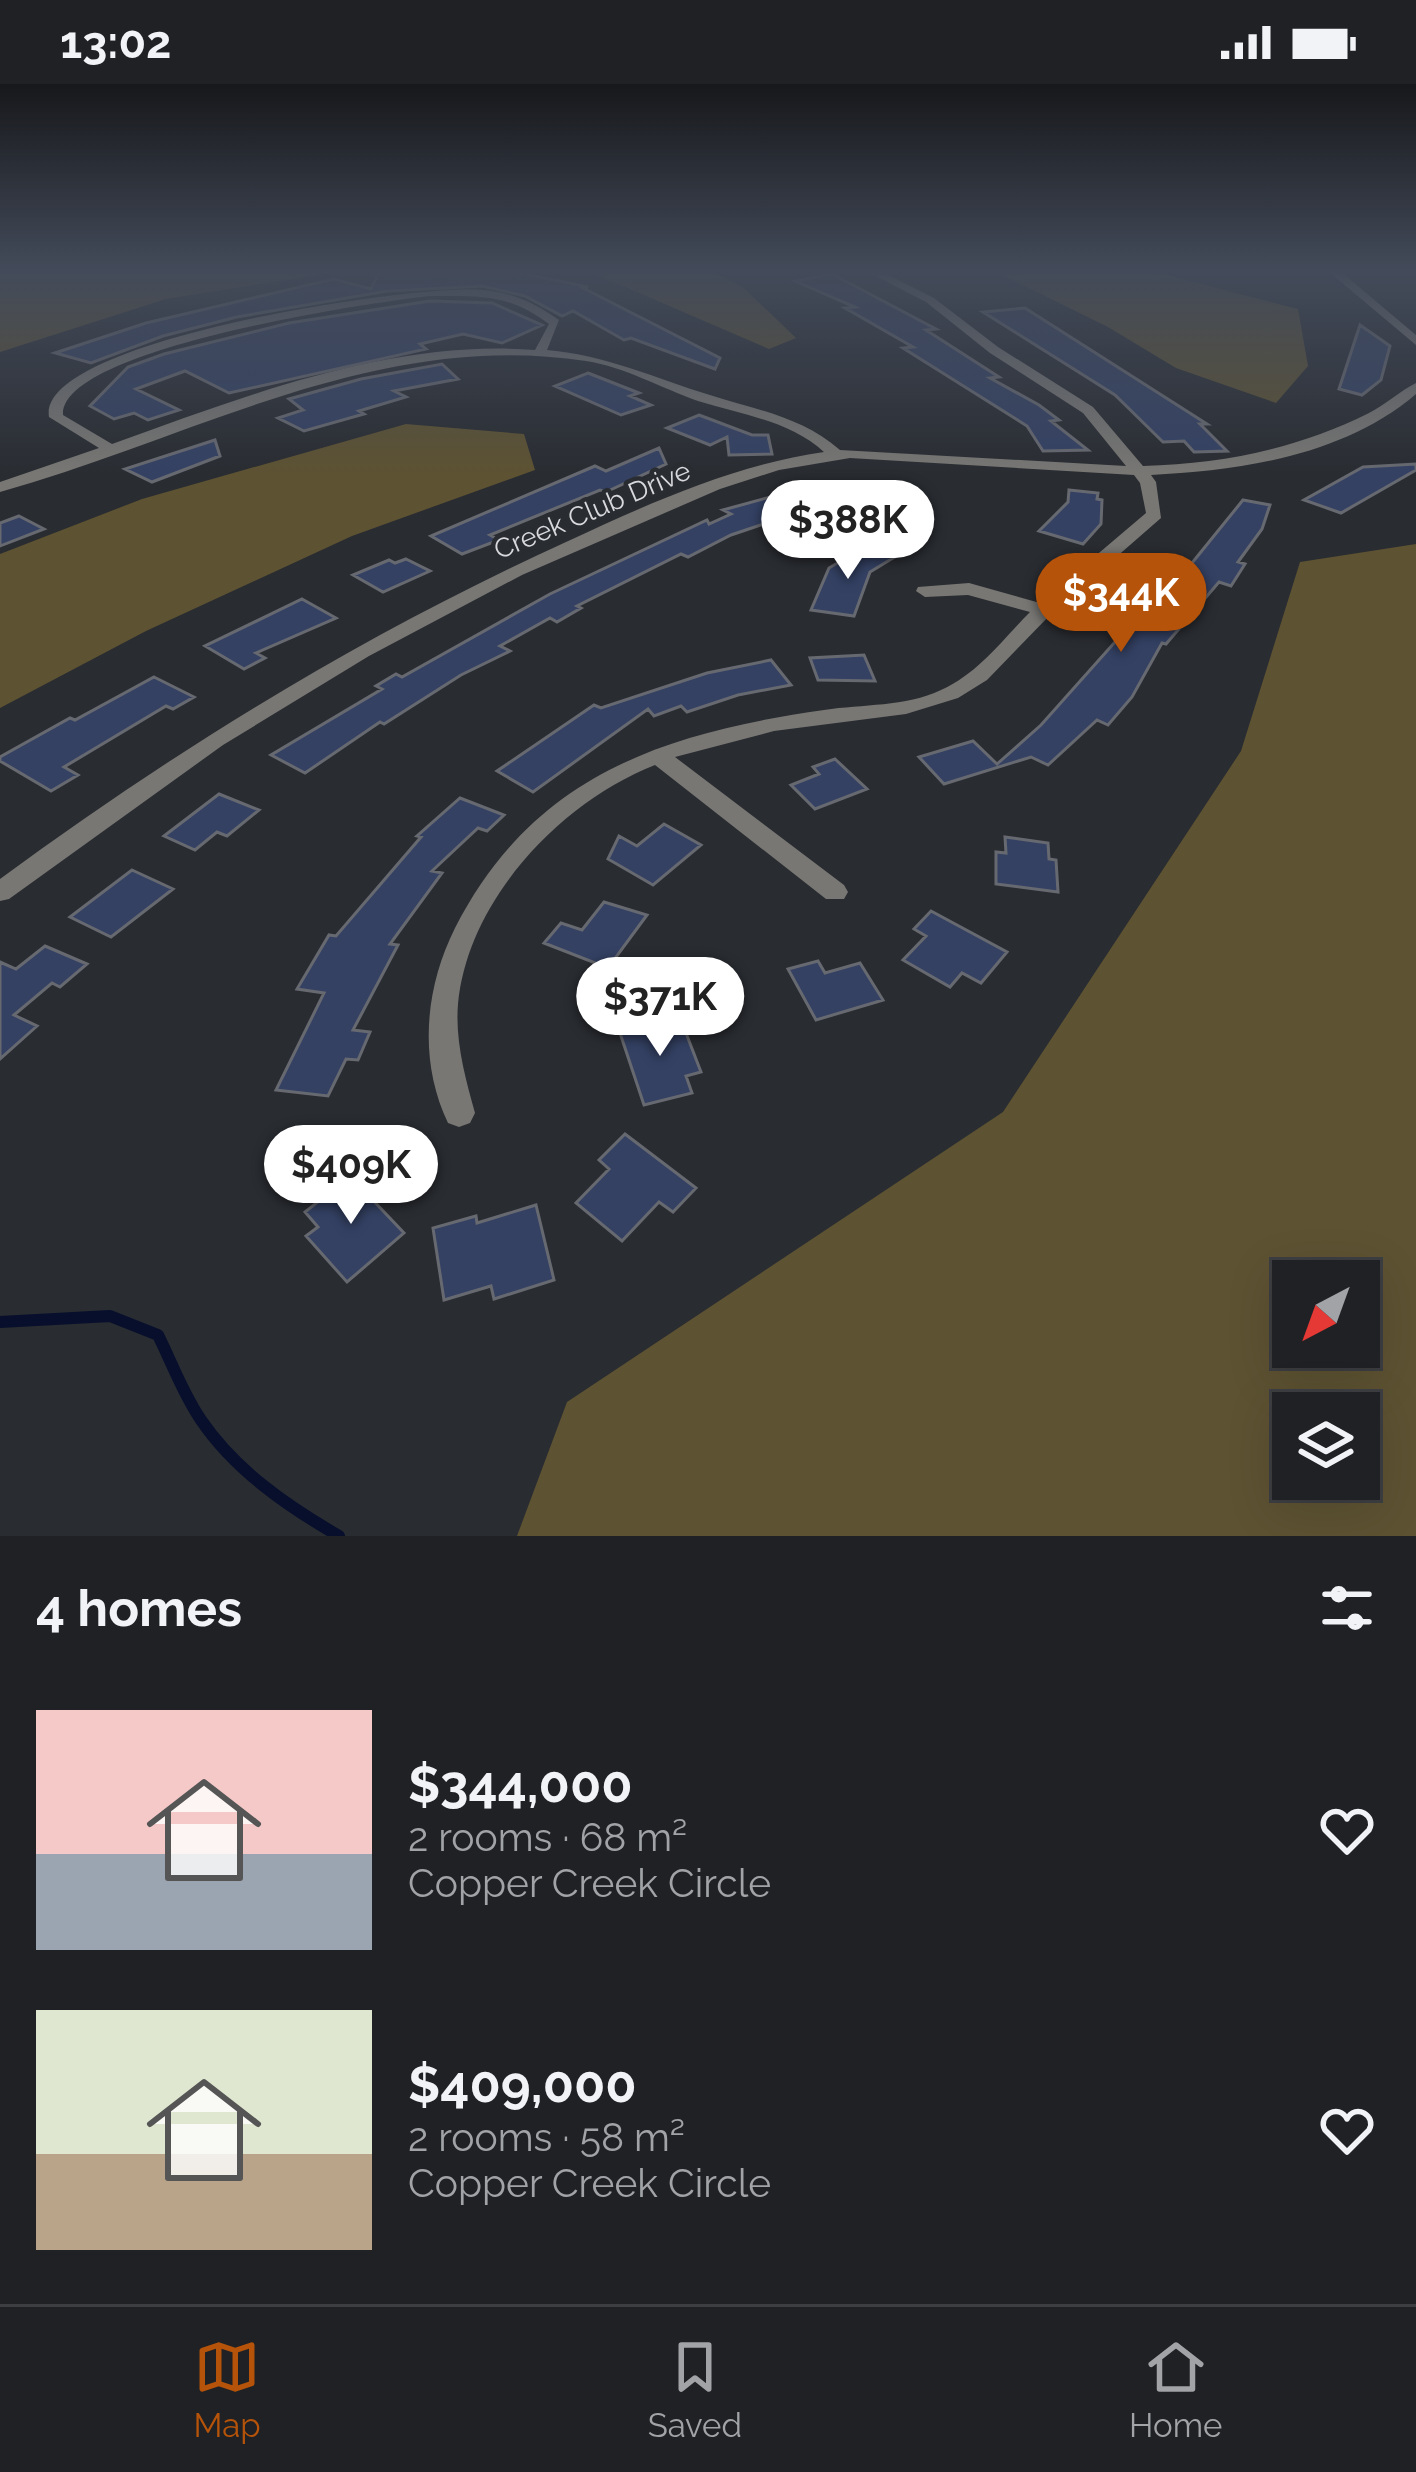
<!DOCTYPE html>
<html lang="en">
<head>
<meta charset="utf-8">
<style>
  :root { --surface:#1f2125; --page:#2c2e32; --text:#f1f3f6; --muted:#a1a3a7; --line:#3c3e42; --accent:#b45309 }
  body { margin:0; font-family:Raleway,sans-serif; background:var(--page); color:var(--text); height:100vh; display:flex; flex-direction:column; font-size:45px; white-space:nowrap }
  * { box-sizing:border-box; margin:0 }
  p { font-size:39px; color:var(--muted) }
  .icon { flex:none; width:66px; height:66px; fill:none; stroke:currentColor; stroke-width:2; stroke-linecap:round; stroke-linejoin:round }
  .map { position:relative; height:1452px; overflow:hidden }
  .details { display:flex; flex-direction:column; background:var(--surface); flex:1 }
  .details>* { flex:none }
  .needle { width:78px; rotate:221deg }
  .controls { position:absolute; left:1272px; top:1176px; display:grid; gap:24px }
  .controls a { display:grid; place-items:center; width:108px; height:108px; border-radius:0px; background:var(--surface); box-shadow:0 12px 48px #0002,0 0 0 3px var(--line); font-size:60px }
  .price { position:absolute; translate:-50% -102px; padding:0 27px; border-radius:42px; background:#fff; color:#222; font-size:39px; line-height:78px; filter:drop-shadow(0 3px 6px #0008) }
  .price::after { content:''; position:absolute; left:50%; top:72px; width:36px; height:27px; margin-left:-18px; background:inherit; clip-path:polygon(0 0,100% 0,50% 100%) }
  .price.active { background:var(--accent); color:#fff }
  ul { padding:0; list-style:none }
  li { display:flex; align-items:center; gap:36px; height:300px; padding:0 36px }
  li span { display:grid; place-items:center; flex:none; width:336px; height:240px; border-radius:0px; color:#555 }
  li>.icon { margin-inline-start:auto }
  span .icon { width:144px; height:144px; fill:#fffc; stroke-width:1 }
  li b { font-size:51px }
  h2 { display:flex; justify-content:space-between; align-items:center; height:144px; padding:0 36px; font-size:51px }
  .status { display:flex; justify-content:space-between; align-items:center; height:84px; padding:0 60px; background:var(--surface); direction:ltr }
  .status svg { height:33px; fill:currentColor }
  .menu { display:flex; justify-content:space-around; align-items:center; height:168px; border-top:3px solid var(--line); background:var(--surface); font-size:33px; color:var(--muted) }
  .menu a { display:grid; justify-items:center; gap:6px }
  .menu .active { color:var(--accent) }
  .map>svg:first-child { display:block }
  .green { fill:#5d5232; fill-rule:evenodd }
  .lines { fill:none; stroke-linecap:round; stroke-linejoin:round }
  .stream { stroke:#070f2c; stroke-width:12 }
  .building { fill:#344163; stroke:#676970; stroke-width:3 }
  .minor { fill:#787774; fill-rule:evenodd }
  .labels { text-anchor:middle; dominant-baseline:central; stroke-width:9; stroke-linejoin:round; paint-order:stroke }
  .far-street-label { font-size:27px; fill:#d8d9dd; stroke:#292c31 }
</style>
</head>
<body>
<div class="status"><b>13:02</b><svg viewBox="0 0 49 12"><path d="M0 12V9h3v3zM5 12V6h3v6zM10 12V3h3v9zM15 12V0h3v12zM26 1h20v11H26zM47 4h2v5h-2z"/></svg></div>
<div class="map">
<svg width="1416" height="1452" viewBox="0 0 1416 1452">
  <rect width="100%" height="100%" fill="#292c31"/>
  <!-- green -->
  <path class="green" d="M0 187H343L166 215 0 268Z
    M588 187H710L744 204 796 254 769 265Z
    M994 187H1151L1298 225 1308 282 1276 319 1176 284 1108 243Z
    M406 340 524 350 535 386 352 452 146 547 0 624V470L142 415Z
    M1416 460V1452H517L567 1318 1003 1028 1241 667 1300 478ZM1293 1197H1359V1263H1293ZM1293 1329H1359V1395H1293Z"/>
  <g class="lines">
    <!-- stream -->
    <path class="stream" d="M0 1238 110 1232 158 1251C172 1279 183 1310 201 1336 235 1386 287 1422 339 1452"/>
  </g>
  <!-- building -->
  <path class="building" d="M510 187 588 203 583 204 720 274 715 285 631 254 624 256 573 227 562 232 525 212 483 202 387 207 237 233 163 252 91 279 55 269 146 239 334 195 371 205 378 190Z
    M832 190 936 245 926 246 999 293 990 294 1039 321 1059 336 1051 337 1088 366 1043 367 1027 342 903 264 913 263 845 224 855 223 795 197Z
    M430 217 492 219 542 241 502 259 463 250 420 260 426 265 229 309 185 287 136 305 179 326 148 336 134 329 114 335 90 322 128 283 164 270 289 239Z
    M1025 224 1207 340H1200L1227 367 1194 368 1184 357 1163 358 1115 311 983 228Z
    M1360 241 1390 262 1381 296 1362 311 1339 305Z
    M442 280 458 295 394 307 406 313 359 327 364 330 304 347 278 334 303 326 289 315 361 295Z
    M588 289 639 309 630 312 651 321 621 331 555 302Z
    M699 331 752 351H768L772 370 729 371 727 353 710 361 667 344Z
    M215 356 220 372 152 398 125 385Z
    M659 364 666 380 606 408 600 406 490 451 499 456 462 470 431 452 595 382 606 387Z
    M1416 380V386L1341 429 1304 416 1363 383Z
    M1069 406 1098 409 1097 415 1102 416 1101 440 1083 460 1039 447 1068 418Z
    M785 409 784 433 731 451 688 473 681 470 577 522 581 524 557 538 550 534 500 562 510 567 461 591 384 640 380 638 305 689 271 671 382 605 376 602 396 590 402 593 550 510 707 436 709 440 731 430 723 426Z
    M1243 416 1270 421 1262 445 1238 478 1245 480 1231 502 1219 498 1166 560 1162 559 1132 613 1108 641 1097 636 1048 681 1031 673 944 700 919 673 973 657 997 680 1041 641 1165 502 1169 503 1192 479Z
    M19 432 44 445 0 462V439Z
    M865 463 893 474 870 488 854 532 811 526 829 484Z
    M406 475 430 487 383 508 353 491 389 476 395 479Z
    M302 515 336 534 256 569 265 574 244 585 205 562Z
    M864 571 875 597 818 596 810 574Z
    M771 576 791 601 738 611 687 628 681 622 654 632 648 625 533 708 497 687 594 621 601 624 707 589Z
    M154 593 194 613 173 625 166 622 64 683 78 691 51 707 0 677V673L70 634 75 636Z
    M835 675 867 705 815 725 791 701 819 690 813 683Z
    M219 710 259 726 227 752 217 748 195 766 164 752Z
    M460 714 504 731 487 747 478 744 432 787 442 789 390 860 398 861 353 946 370 948 358 976 346 975 328 1012 276 1006 324 909 297 905 329 851 336 852 421 753 417 752Z
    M664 740 701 761 653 801 608 775 619 752 637 762Z
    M1005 753 1048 759 1049 775 1056 776 1058 808 996 800V768L1006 769Z
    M132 786 173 805 111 853 70 833Z
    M604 818 647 831 608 884 544 859 561 839 582 846Z
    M931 827 1007 868 981 899 962 889 950 903 903 876 926 852 914 845Z
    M45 862 87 880 60 903 52 899 14 931 37 942 0 975V878L16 885Z
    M818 877 825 889 860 879 883 916 816 936 788 885Z
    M679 931 701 988 686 992 692 1009 644 1021 619 946Z
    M625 1050 696 1104 673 1128 659 1118 622 1157 576 1119 609 1085 599 1076Z
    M357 1087 374 1105 367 1110 404 1149 347 1198 306 1152 318 1143 305 1128Z
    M536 1121 554 1196 494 1215 491 1202 444 1216 433 1144 476 1132 477 1139Z"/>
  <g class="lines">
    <!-- minor -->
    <path class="minor" d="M866 187H880L934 214 998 263 1093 323 1143 382C1224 380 1296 365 1369 329 1386 320 1400 307 1416 299V310C1345 371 1241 387 1151 391L1156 398 1161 434 1052 529 987 596 958 614 906 630 774 647 675 673 844 801 848 808 844 815H826L655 681C561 718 468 815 458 920 455 957 465 993 475 1029L470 1039 459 1043 448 1039C418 976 425 904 455 844 533 691 664 649 824 626 863 620 905 623 941 606 979 589 1002 556 1030 528L968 511 925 513 916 507 918 503 969 499 1040 519 1146 429 1140 399 1134 391 850 374 779 386 720 405 522 491 369 572 223 661 9 815 0 817V795C178 664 364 550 566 458 648 420 733 381 824 368 789 336 742 331 698 317 661 304 625 283 586 277 378 245 193 354 0 408V398L99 364 49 333C36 255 421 199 483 206 514 209 535 219 559 236L547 266C606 271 654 294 710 311 757 326 802 333 840 366L1126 382 1083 329 990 269 926 218ZM430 212C480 212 507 209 549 240L535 266C390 255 246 312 112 360L63 331C60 264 373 218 430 212Z
      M1328 187H1340L1416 251V261Z"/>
  </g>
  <!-- sky -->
  <linearGradient id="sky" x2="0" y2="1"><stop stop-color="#17181b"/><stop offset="0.48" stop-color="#434b5a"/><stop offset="1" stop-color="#434b5a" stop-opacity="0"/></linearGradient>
  <rect width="1416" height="391" fill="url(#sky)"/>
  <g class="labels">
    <!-- far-street labels -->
    <g class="far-street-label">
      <text transform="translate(592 426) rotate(-23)">Creek Club Drive</text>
    </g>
  </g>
</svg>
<div class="controls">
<a><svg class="needle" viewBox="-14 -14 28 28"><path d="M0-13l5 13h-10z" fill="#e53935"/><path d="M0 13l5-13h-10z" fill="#a1a3a7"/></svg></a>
<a><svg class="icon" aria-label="layers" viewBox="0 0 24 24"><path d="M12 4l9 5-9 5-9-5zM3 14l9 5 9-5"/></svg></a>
</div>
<b class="price" style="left:848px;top:498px">$388K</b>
<b class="price active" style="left:1121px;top:571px">$344K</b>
<b class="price" style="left:660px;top:975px">$371K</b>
<b class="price" style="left:351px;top:1143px">$409K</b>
</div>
<section class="details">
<h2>4 homes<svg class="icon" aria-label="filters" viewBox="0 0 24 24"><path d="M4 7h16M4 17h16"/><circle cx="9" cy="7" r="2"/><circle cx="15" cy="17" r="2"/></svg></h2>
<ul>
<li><span style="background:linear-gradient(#f6c9c9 60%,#9aa5b1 0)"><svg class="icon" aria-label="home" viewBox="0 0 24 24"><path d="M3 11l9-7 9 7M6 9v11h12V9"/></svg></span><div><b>$344,000</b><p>2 rooms · 68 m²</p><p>Copper Creek Circle</p></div><svg class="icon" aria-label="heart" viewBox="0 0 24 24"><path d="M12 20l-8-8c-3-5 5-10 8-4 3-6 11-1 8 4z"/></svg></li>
<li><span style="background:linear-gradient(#dfe7d0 60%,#b9a48a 0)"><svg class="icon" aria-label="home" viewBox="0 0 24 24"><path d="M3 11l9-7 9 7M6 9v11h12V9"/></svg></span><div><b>$409,000</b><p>2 rooms · 58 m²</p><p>Copper Creek Circle</p></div><svg class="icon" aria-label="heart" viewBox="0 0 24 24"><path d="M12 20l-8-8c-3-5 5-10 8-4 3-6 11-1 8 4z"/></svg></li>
</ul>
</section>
<nav class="menu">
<a class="active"><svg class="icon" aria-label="map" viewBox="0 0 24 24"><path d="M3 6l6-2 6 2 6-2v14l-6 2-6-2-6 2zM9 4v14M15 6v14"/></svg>Map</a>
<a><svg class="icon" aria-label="saved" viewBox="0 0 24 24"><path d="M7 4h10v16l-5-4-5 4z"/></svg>Saved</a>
<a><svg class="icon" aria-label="home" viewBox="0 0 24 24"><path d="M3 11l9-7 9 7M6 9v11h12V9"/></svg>Home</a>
</nav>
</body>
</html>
